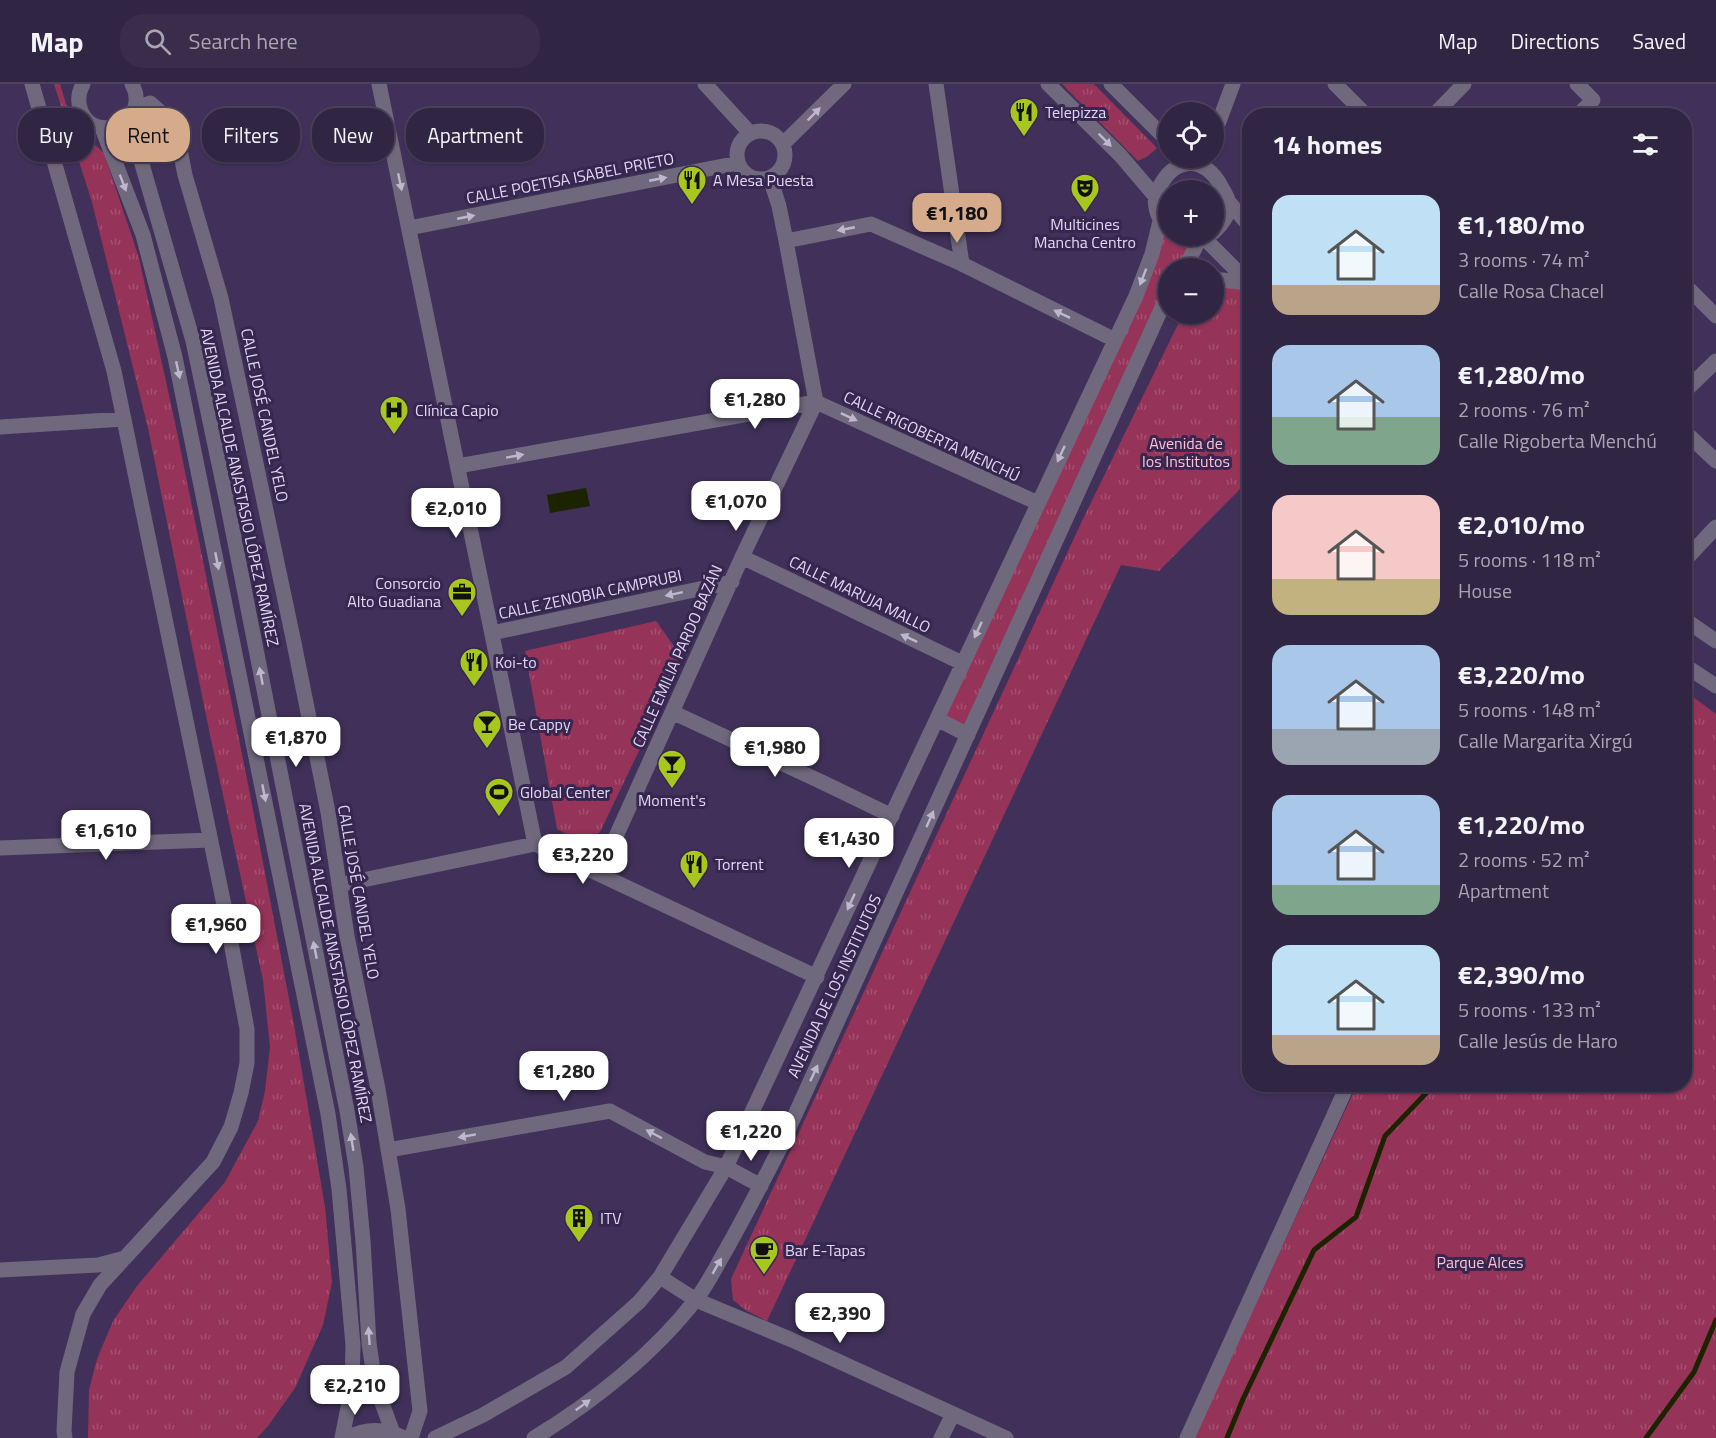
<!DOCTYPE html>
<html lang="en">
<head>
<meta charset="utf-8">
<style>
  :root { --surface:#312544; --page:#392d4b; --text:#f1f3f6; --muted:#a8a5b2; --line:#4c425d; --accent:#d6ab8b }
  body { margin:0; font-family:"Titillium Web",sans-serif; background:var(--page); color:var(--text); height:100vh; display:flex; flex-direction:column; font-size:22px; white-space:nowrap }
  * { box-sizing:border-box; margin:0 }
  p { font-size:20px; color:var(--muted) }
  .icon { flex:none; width:33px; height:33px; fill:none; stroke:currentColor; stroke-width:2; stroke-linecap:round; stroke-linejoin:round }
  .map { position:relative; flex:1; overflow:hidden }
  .side { position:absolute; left:1242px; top:24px; width:450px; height:984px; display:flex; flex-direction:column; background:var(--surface); border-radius:24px; box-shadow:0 2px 4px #0004,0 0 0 2px var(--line) }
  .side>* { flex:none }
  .guide { position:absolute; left:18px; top:24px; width:570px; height:54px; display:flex; gap:12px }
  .buttons { position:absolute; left:1158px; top:18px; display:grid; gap:12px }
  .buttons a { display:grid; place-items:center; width:66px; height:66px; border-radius:50%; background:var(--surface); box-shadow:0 2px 4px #0004,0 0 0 2px var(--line); font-size:30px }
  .price { position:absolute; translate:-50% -51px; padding:0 14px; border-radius:12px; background:#fff; color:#222; font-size:20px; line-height:39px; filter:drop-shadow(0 2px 3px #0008) }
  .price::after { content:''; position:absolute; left:50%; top:36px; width:18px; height:14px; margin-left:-9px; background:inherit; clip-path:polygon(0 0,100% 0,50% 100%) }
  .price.current { background:var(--accent); color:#111 }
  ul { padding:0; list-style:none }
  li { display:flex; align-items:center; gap:18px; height:150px; padding:0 30px }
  li span { display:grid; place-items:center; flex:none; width:168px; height:120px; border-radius:18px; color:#555 }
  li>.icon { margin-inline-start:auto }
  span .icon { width:72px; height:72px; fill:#fffc; stroke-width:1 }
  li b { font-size:26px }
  h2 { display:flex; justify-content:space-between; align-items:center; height:72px; padding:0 30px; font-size:26px }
  .chip { padding:0 21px; border-radius:24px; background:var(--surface); box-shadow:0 2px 4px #0004,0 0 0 2px var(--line); font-size:21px; line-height:54px }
  .chip.current { background:var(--accent); color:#111 }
  header { display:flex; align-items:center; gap:36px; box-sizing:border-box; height:84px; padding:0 30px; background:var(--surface); border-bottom:2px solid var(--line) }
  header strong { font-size:28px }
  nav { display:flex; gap:33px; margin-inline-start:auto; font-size:21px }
  .search { width:420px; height:54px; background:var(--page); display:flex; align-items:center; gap:15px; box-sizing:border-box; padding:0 21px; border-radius:24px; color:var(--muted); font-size:22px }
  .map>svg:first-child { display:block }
  .park { fill:url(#park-tufts) }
  .water { fill:#1b2300 }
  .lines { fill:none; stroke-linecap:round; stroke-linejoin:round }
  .stream { stroke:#1b2300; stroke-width:5 }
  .pedestrian { stroke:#70697d; stroke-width:15 }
  .minor { stroke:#70697d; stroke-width:15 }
  .tertiary { stroke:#70697d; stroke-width:15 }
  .oneway { fill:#beb7cf }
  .labels { text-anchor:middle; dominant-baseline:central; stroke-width:6; stroke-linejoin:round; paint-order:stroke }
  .poi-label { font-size:16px; fill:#e0d8f2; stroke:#37264f; text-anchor:start }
  .street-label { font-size:16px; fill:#e0d8f2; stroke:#37264f }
  .park-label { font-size:16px; fill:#fdc1d1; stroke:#37264f }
</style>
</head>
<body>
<header>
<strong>Map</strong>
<div class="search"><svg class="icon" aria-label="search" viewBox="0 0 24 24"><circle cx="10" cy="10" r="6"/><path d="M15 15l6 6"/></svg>Search here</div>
<nav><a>Map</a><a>Directions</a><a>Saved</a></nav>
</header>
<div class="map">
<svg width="1716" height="1354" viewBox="0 0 1716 1354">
  <defs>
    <pattern id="park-tufts" width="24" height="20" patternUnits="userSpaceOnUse" patternTransform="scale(1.5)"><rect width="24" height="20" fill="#963358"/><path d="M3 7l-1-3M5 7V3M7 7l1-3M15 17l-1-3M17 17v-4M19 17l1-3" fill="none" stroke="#a45070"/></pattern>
  </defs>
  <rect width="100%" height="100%" fill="#41315a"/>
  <!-- park -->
  <path class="park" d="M54 0H60L67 23 81 48 104 69 139 174 177 348 248 700 294 941 325 1123 332 1198 323 1241 295 1304 268 1342 257 1354H88L89 1306 97 1275 113 1237 137 1202 225 1098 258 1037 265 1007 270 963 263 896 209 646 148 344 92 118Z
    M1062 0H1094L1157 64 1148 72 1138 77Z
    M1160 137 1168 146V152H1176L1191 158 1184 184H1168V215L968 651 938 635 1115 256Z
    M1214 197 1250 200 1249 396 1159 487 1121 481 767 1237 747 1227 733 1216 731 1195 1082 437 1182 232 1183 230H1214Z
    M656 537 683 575 600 748 585 759 557 745 525 567Z
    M1685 607 1716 630V1354H1194L1357 1001 1684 1000Z"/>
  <!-- water -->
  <path class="water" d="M586 404 590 422 550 429 547 411Z"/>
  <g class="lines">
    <!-- stream -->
    <path class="stream" d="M1227 1354 1243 1315 1314 1166 1356 1133 1385 1052 1435 1000
      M1646 1354 1694 1288 1716 1236"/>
    <!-- pedestrian -->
    <path class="pedestrian" d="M936 0 962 180
      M1577 0 1593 16 1577 32
      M1684 308 1716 277
      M1187 1354 1348 1000"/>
    <!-- minor -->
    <path class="minor" d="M32 0 114 287 224 821 247 945V979L241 1009 231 1043 213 1078 100 1201 83 1230 67 1288 64 1347 65 1354
      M379 0 535 760
      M705 0 750 49
      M1048 0 1120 71 1155 112
      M1111 0 1168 57
      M1335 0 1367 32
      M135 24 150 19 175 41 185 91 221 214 293 554 328 728 347 852 378 1005 398 1125 420 1327 411 1354
      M1433 32 1464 0
      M737 71a24 24 0 1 1 48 0a24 24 0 1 1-48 0Z
      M1214 51 1233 0
      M783 60 844 0
      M1229 118 1250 143
      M1166 143C1157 134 1152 118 1158 106 1173 72 1205 70 1222 104 1226 111 1230 117 1229 125 1227 134 1220 142 1214 148
      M409 144 738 79
      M1176 152C1188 158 1198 160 1209 152
      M1205 155 1250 200
      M786 157 871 140 962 180 1115 256
      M1185 184 1199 156
      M1214 195 1248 199
      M1684 200 1716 232
      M0 343 124 335
      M1684 347 1716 377
      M458 382 816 318 1038 419
      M742 473 962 579
      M1684 477 1716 443
      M1684 535 1716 557
      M492 549 732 498
      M1684 581 1716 602
      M672 628 826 700 892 732
      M937 635 968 651
      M0 764 210 756
      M599 790 742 473 816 318 786 157 779 122 770 94
      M339 801 535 760 817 893
      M388 1066 610 1027 705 1078 726 1083 761 1102
      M0 1186 98 1181 125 1174
      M660 1193 696 1216 792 1256 1006 1354
      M435 1354 483 1331 566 1283 639 1218 660 1193 726 1083 1136 212 1152 170 1160 137
      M534 1354C593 1318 655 1269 697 1214 707 1201 715 1185 723 1171 743 1136 761 1101 779 1066L1168 210
      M941 1354 953 1330"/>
    <!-- tertiary -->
    <path class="tertiary" d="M83 0C78 9 77 17 81 27 95 62 152 37 132 0
      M129 35 193 257 228 423 347 1027 356 1083 363 1157 369 1259 375 1300 393 1349
      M102 44 143 151 175 273 328 1030 339 1105 353 1261 352 1303 342 1354
      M347 1354C366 1344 385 1344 404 1354"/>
  </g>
  <!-- one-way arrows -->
  <defs><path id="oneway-solid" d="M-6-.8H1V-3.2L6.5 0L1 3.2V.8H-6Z" transform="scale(1.5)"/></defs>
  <g class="oneway">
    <use href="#oneway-solid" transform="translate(814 30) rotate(-45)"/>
    <use href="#oneway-solid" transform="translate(1105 56) rotate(45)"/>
    <use href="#oneway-solid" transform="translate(658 95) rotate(-11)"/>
    <use href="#oneway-solid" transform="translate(400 98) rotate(78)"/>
    <use href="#oneway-solid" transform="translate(123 99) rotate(69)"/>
    <use href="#oneway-solid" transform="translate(466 133) rotate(-11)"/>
    <use href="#oneway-solid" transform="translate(846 145) rotate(169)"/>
    <use href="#oneway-solid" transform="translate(1143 193) rotate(111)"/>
    <use href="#oneway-solid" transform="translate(1062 230) rotate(-154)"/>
    <use href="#oneway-solid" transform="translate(178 286) rotate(78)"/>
    <use href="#oneway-solid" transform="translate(849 333) rotate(25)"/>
    <use href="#oneway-solid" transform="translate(1061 370) rotate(115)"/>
    <use href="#oneway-solid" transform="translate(515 372) rotate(-10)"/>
    <use href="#oneway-solid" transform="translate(217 477) rotate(79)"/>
    <use href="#oneway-solid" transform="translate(674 510) rotate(168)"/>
    <use href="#oneway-solid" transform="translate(978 546) rotate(115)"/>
    <use href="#oneway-solid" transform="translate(909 554) rotate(-155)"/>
    <use href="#oneway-solid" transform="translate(261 592) rotate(-101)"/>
    <use href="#oneway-solid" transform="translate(264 709) rotate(79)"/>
    <use href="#oneway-solid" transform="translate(930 735) rotate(-66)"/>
    <use href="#oneway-solid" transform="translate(851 818) rotate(115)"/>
    <use href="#oneway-solid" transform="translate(315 866) rotate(-101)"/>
    <use href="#oneway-solid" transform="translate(814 989) rotate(-65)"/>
    <use href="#oneway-solid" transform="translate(654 1050) rotate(-152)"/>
    <use href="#oneway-solid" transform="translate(467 1052) rotate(170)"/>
    <use href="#oneway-solid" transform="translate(352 1058) rotate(-99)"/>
    <use href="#oneway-solid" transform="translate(717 1182) rotate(-60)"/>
    <use href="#oneway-solid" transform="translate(369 1252) rotate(-94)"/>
    <use href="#oneway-solid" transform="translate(583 1321) rotate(-36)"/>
  </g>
  <!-- icons -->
  <defs>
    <g id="restaurant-pin" transform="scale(1.5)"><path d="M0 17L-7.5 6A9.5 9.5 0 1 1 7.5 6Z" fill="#a7c71e" stroke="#37264f"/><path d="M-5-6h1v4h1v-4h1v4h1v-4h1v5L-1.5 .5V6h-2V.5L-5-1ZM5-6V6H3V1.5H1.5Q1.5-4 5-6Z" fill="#111"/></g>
    <g id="theatre-pin" transform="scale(1.5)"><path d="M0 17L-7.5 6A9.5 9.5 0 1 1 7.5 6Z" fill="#a7c71e" stroke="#37264f"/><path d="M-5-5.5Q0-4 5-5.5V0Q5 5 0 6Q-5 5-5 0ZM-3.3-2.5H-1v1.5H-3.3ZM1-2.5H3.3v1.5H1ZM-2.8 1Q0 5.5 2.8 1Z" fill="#111"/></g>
    <g id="hospital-pin" transform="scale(1.5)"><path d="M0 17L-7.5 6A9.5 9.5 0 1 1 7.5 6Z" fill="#a7c71e" stroke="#37264f"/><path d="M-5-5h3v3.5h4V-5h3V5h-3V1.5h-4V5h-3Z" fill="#111"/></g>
    <g id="office-pin" transform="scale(1.5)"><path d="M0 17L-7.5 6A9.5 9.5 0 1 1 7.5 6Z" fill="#a7c71e" stroke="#37264f"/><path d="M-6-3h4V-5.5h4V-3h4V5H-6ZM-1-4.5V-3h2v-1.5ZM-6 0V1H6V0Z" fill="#111"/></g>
    <g id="bar-pin" transform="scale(1.5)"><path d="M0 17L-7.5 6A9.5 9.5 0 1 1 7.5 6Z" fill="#a7c71e" stroke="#37264f"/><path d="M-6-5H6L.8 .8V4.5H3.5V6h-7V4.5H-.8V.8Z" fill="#111"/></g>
    <g id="stadium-pin" transform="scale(1.5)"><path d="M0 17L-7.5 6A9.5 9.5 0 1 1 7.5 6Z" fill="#a7c71e" stroke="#37264f"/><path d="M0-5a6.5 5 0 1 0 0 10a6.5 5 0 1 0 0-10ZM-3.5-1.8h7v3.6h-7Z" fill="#111"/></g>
    <g id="building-pin" transform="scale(1.5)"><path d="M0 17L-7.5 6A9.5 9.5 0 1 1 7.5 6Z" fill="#a7c71e" stroke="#37264f"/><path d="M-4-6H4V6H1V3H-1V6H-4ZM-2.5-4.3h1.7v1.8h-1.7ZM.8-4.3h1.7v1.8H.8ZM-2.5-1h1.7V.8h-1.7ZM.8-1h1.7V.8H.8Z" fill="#111"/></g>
    <g id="cafe-pin" transform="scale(1.5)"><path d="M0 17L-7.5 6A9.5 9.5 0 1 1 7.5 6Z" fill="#a7c71e" stroke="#37264f"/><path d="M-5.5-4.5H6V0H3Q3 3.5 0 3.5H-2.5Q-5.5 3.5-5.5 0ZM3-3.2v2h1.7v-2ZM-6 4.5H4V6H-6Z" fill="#111"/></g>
  </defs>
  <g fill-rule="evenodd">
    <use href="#restaurant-pin" x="1024" y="28"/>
    <use href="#restaurant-pin" x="692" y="96"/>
    <use href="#theatre-pin" x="1085" y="104"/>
    <use href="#hospital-pin" x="394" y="326"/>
    <use href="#office-pin" x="462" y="508"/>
    <use href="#restaurant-pin" x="474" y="578"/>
    <use href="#bar-pin" x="487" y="640"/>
    <use href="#bar-pin" x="672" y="680"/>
    <use href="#stadium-pin" x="499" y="708"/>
    <use href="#restaurant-pin" x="694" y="780"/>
    <use href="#building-pin" x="579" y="1134"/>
    <use href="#cafe-pin" x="764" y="1166"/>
  </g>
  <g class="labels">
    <!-- poi labels -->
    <g class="poi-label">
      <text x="1045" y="28">Telepizza</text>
      <text x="713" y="96">A Mesa Puesta</text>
      <text x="1085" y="140" text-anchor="middle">Multicines<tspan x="1085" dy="18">Mancha Centro</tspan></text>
      <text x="415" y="326">Clínica Capio</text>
      <text x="441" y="499" text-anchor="end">Consorcio<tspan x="441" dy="18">Alto Guadiana</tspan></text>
      <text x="495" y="578">Koi-to</text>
      <text x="508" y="640">Be Cappy</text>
      <text x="520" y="708">Global Center</text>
      <text x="672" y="716" text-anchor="middle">Moment's</text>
      <text x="715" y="780">Torrent</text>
      <text x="600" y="1134">ITV</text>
      <text x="785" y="1166">Bar E-Tapas</text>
    </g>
    <!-- street labels -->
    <g class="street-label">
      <text transform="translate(570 94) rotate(-11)">CALLE POETISA ISABEL PRIETO</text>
      <text transform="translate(265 331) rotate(78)">CALLE JOSÉ CANDEL YELO</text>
      <text transform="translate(932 352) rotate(25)">CALLE RIGOBERTA MENCHÚ</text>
      <text transform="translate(240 403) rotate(78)">AVENIDA ALCALDE ANASTASIO LÓPEZ RAMÍREZ</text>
      <text transform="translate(590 510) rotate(-12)">CALLE ZENOBIA CAMPRUBI</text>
      <text transform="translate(860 510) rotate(26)">CALLE MARUJA MALLO</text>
      <text transform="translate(677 572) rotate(-66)">CALLE EMILIA PARDO BAZÁN</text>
      <text transform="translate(359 808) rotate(80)">CALLE JOSÉ CANDEL YELO</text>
      <text transform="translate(336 879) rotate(79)">AVENIDA ALCALDE ANASTASIO LÓPEZ RAMÍREZ</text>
      <text transform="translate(834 902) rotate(-65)">AVENIDA DE LOS INSTITUTOS</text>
    </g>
    <!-- park labels -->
    <g class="park-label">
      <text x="1186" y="359">Avenida de<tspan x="1186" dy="18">los Institutos</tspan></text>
      <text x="1480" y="1178">Parque Alces</text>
    </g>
  </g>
</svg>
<div class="buttons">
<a><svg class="icon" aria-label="locate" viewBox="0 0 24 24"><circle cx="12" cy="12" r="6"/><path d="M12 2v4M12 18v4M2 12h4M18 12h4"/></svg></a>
<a>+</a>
<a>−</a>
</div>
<b class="price current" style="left:957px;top:160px">€1,180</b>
<b class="price" style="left:755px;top:346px">€1,280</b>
<b class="price" style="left:736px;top:448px">€1,070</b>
<b class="price" style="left:456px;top:455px">€2,010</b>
<b class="price" style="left:296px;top:684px">€1,870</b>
<b class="price" style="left:775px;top:694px">€1,980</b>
<b class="price" style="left:106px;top:777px">€1,610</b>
<b class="price" style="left:849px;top:785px">€1,430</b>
<b class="price" style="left:583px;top:801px">€3,220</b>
<b class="price" style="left:216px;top:871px">€1,960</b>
<b class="price" style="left:564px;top:1018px">€1,280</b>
<b class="price" style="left:751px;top:1078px">€1,220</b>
<b class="price" style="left:840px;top:1260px">€2,390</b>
<b class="price" style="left:355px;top:1332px">€2,210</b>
<div class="guide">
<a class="chip">Buy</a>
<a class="chip current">Rent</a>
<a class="chip">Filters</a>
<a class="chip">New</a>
<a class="chip">Apartment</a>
</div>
<section class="side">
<h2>14 homes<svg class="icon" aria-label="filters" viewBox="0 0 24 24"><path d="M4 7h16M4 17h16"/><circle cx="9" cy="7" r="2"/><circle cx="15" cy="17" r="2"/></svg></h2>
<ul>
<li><span style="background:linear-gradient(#bfe0f5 75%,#b9a48a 0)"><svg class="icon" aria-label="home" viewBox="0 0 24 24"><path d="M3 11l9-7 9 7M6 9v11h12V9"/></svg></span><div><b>€1,180/mo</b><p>3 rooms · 74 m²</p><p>Calle Rosa Chacel</p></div></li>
<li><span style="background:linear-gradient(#a9c7e8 60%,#7fa58c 0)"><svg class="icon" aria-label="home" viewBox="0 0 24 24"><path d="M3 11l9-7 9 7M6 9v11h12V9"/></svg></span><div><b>€1,280/mo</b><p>2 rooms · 76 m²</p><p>Calle Rigoberta Menchú</p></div></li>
<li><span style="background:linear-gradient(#f6c9c9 70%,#c2b280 0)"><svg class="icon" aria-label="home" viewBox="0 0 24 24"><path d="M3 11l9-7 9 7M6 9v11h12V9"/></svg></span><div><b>€2,010/mo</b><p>5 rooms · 118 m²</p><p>House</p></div></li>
<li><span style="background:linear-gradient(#a9c7e8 70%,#9aa5b1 0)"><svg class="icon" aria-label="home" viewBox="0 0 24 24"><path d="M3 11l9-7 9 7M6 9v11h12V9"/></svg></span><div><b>€3,220/mo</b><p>5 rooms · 148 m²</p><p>Calle Margarita Xirgú</p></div></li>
<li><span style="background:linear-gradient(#a9c7e8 75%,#7fa58c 0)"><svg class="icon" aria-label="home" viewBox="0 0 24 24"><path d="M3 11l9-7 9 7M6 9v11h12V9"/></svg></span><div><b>€1,220/mo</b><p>2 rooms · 52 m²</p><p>Apartment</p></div></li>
<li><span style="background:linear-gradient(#bfe0f5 75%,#b9a48a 0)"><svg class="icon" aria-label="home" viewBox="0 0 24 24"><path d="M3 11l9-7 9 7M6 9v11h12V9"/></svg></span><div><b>€2,390/mo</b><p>5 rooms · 133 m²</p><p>Calle Jesús de Haro</p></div></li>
</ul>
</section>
</div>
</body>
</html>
